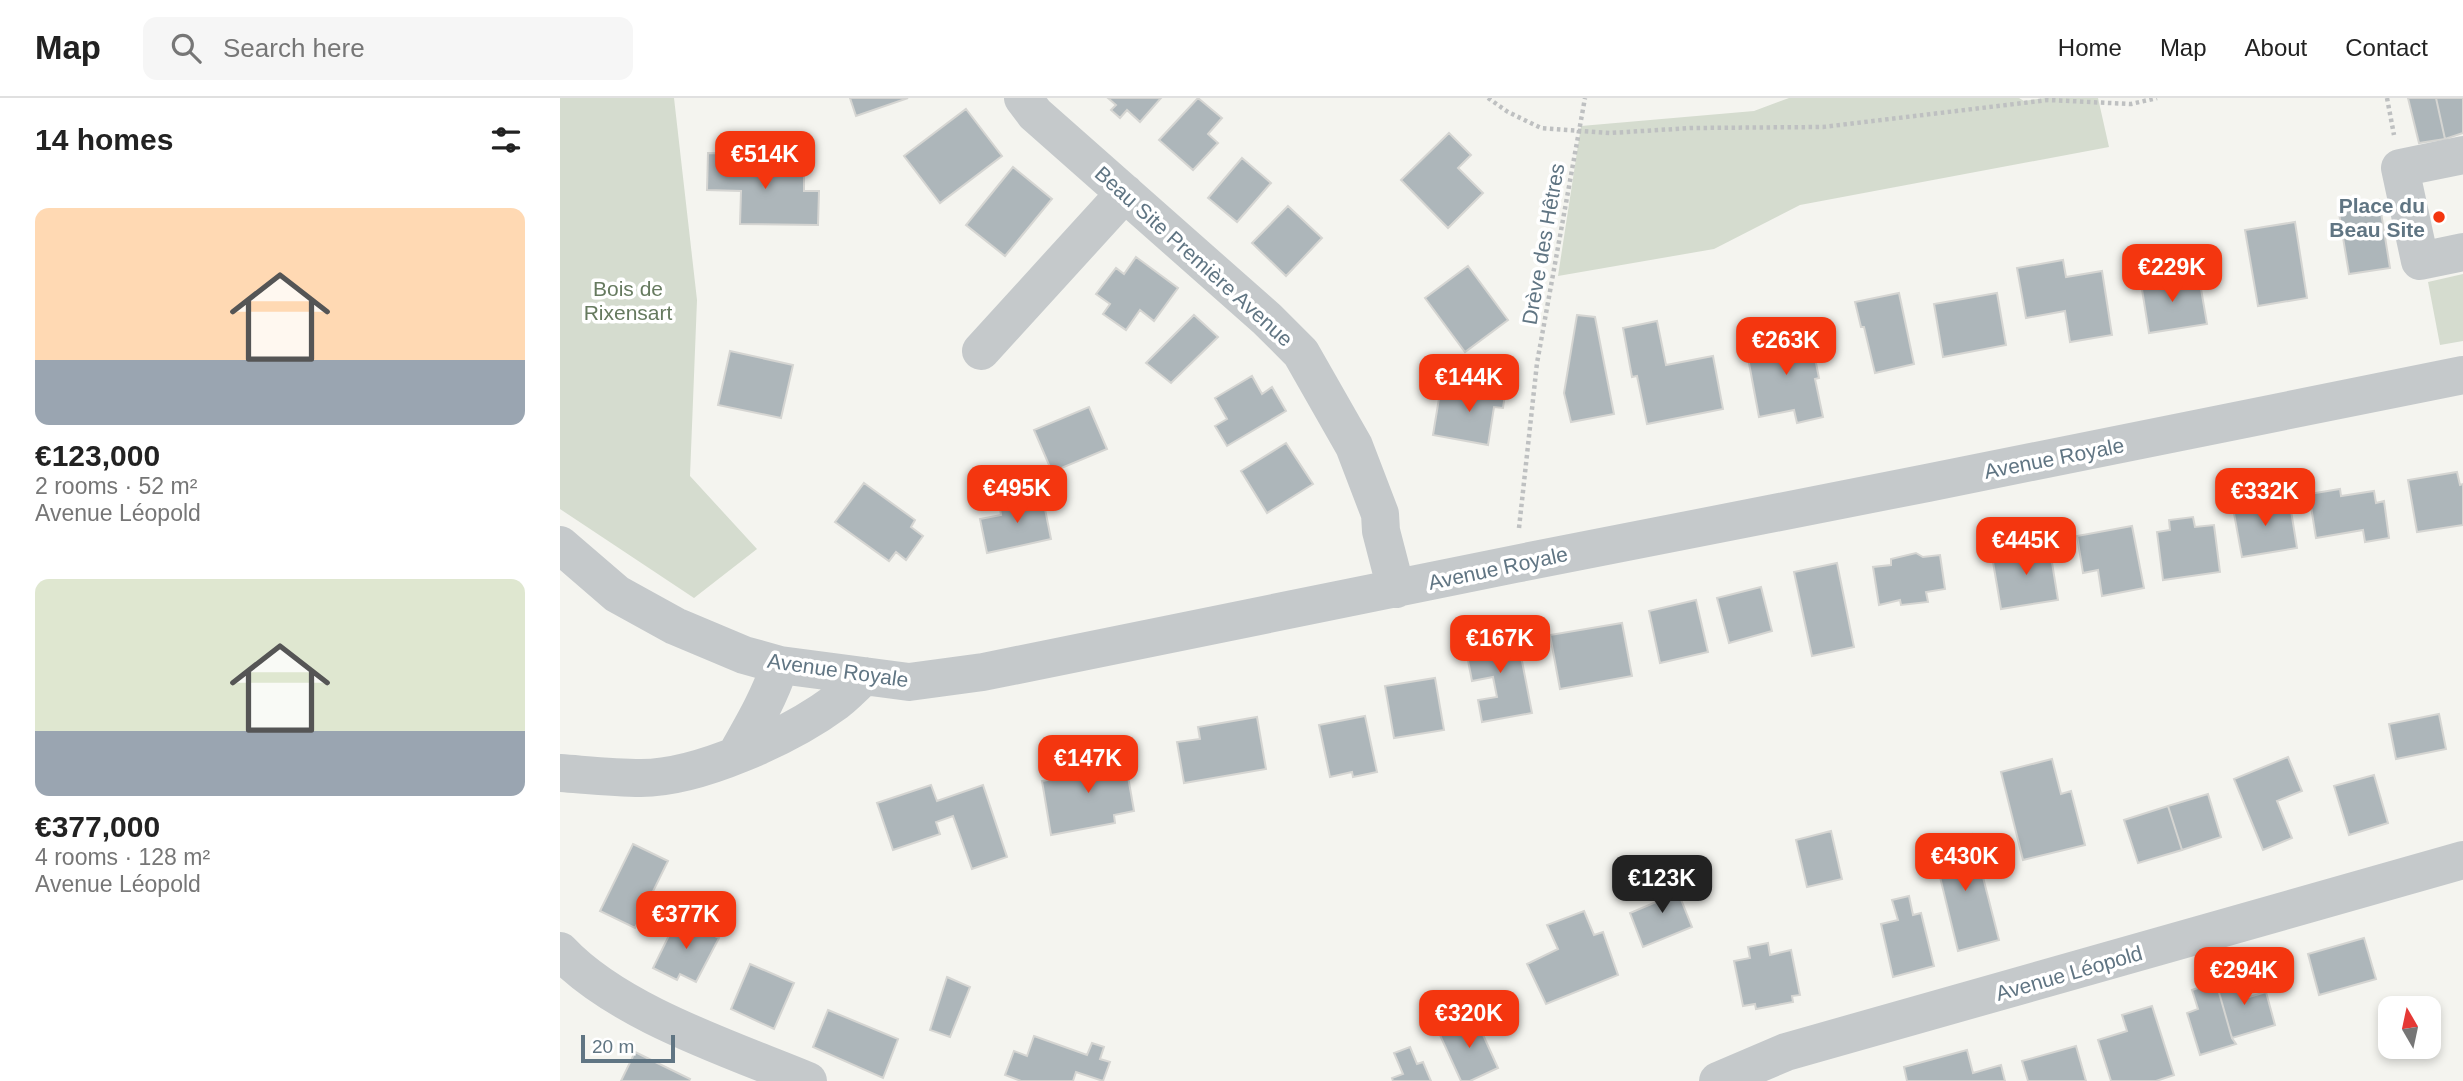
<!DOCTYPE html>
<html lang="en">
<head>
<meta charset="utf-8">
<style>
  :root { --surface:#fff; --page:#f6f6f6; --text:#222; --muted:#767676; --line:#e0e0e0; --accent:#f4360f }
  body { margin:0; font-family:Helvetica,sans-serif; background:var(--page); color:var(--text); height:100vh; display:flex; flex-direction:column; font-size:26px; white-space:nowrap }
  * { box-sizing:border-box; margin:0 }
  p { font-size:23px; color:var(--muted) }
  .icon { flex:none; width:38px; height:38px; fill:none; stroke:currentColor; stroke-width:2; stroke-linecap:round; stroke-linejoin:round }
  .map { position:relative; flex:1; overflow:hidden }
  .drawer { display:flex; flex-direction:column; background:var(--surface); width:560px }
  .drawer>* { flex:none }
  .needle { width:46px; rotate:351deg }
  .controls { position:absolute; left:1818px; top:898px; display:grid; gap:14px }
  .controls a { display:grid; place-items:center; width:63px; height:63px; border-radius:14px; background:var(--surface); box-shadow:0 4px 10px #0003; font-size:35px }
  .scale { position:absolute; left:21px; bottom:18px; width:94px; box-sizing:border-box; padding-left:7px; border:4px solid #607583; border-top:0; font-size:19px; line-height:24px; white-space:nowrap; color:#607583; -webkit-text-stroke:5px #fff; paint-order:stroke }
  .price { position:absolute; translate:-50% -60px; padding:0 16px; border-radius:14px; background:var(--accent); color:#fff; font-size:23px; line-height:46px; filter:drop-shadow(0 2px 4px #0008) }
  .price::after { content:''; position:absolute; left:50%; top:42px; width:21px; height:16px; margin-left:-10px; background:inherit; clip-path:polygon(0 0,100% 0,50% 100%) }
  .price.current { background:#222; color:#fff }
  ul { padding:0; list-style:none }
  li { display:grid; align-content:center; gap:14px; height:371px; padding:0 35px }
  li span { display:grid; place-items:center; height:217px; border-radius:14px; color:#555 }
  li>.icon { margin-inline-start:auto }
  span .icon { width:126px; height:126px; fill:#fffc; stroke-width:1 }
  li b { font-size:30px }
  h2 { display:flex; justify-content:space-between; align-items:center; height:84px; padding:0 35px; font-size:30px }
  header { display:flex; align-items:center; gap:42px; box-sizing:border-box; height:98px; padding:0 35px; background:var(--surface); border-bottom:2px solid var(--line) }
  header strong { font-size:33px }
  nav { display:flex; gap:38px; margin-inline-start:auto; font-size:24px }
  .search { width:490px; height:63px; background:var(--page); display:flex; align-items:center; gap:18px; box-sizing:border-box; padding:0 24px; border-radius:14px; color:var(--muted); font-size:26px }
  main { display:flex; flex:1; min-height:0 }
  .map>svg:first-child { display:block }
  .green { fill:#d5dccf }
  .building { fill:#adb6ba; stroke:#d5d5d2; stroke-width:2 }
  .lines { fill:none; stroke-linecap:round; stroke-linejoin:round }
  .path { stroke:#bec0c1; stroke-width:4.5; stroke-dasharray:3.5 3.5; stroke-linecap:butt }
  .minor { stroke:#c5c9cb; stroke-width:38 }
  .poi-dot { fill:#f4360f; stroke:#fff; stroke-width:2.5 }
  .labels { text-anchor:middle; dominant-baseline:central; stroke-width:7; stroke-linejoin:round; paint-order:stroke }
  .poi-label { font-size:21px; font-weight:bold; fill:#607583; stroke:#fff; text-anchor:end }
  .street-label { font-size:21px; fill:#607583; stroke:#fff }
  .park-label { font-size:21px; fill:#667a5f; stroke:#fff }
</style>
</head>
<body>
<header>
<strong>Map</strong>
<div class="search"><svg class="icon" aria-label="search" viewBox="0 0 24 24"><circle cx="10" cy="10" r="6"/><path d="M15 15l6 6"/></svg>Search here</div>
<nav><a>Home</a><a>Map</a><a>About</a><a>Contact</a></nav>
</header>
<main>
<section class="drawer">
<h2>14 homes<svg class="icon" aria-label="filters" viewBox="0 0 24 24"><path d="M4 7h16M4 17h16"/><circle cx="9" cy="7" r="2"/><circle cx="15" cy="17" r="2"/></svg></h2>
<ul>
<li><span style="background:linear-gradient(#ffd9b3 70%,#9aa5b1 0)"><svg class="icon" aria-label="home" viewBox="0 0 24 24"><path d="M3 11l9-7 9 7M6 9v11h12V9"/></svg></span><div><b>€123,000</b><p>2 rooms · 52 m²</p><p>Avenue Léopold</p></div></li>
<li><span style="background:linear-gradient(#dfe7d0 70%,#9aa5b1 0)"><svg class="icon" aria-label="home" viewBox="0 0 24 24"><path d="M3 11l9-7 9 7M6 9v11h12V9"/></svg></span><div><b>€377,000</b><p>4 rooms · 128 m²</p><p>Avenue Léopold</p></div></li>
</ul>
</section>
<div class="map">
<svg width="1903" height="983" viewBox="0 0 1903 983">
  <rect width="100%" height="100%" fill="#f4f4ef"/>
  <!-- green -->
  <path class="green" d="M0 0H114L137 202 130 378 197 451 134 500 0 411Z
    M1229 0H1459L1464 3 1485 0H1538L1549 49 1240 107 1154 151 998 178 1021 28 1194 13Z
    M1903 176V243L1880 247 1868 184Z"/>
  <!-- building -->
  <path class="building" d="M290 0H348L296 18Z
    M548 0H601L580 24 567 12 560 20 551 12 556 7Z
    M638 0 662 20 648 36 658 45 633 72 599 42Z
    M1848 0H1876L1885 41 1859 45Z
    M1876 0H1903V35L1885 41Z
    M406 11 442 58 380 105 344 58Z
    M889 35 911 57 898 70 923 95 888 130 841 82Z
    M148 55 188 56V68L244 69V93H259L258 127 180 126 181 93 147 92Z
    M682 60 711 85 677 124 648 100Z
    M453 69 492 101 445 158 406 127Z
    M1819 102 1830 170 1789 176 1778 109Z
    M728 108 762 140 726 178 692 145Z
    M1735 124 1747 200 1698 208 1685 132Z
    M576 159 618 190 594 223 580 212 566 232 543 216 550 206 536 196 556 170 564 176Z
    M1503 162 1506 179 1542 173 1552 237 1510 244 1505 213 1466 220 1457 170Z
    M908 168 948 222 905 254 865 200Z
    M1606 175 1609 190 1640 185 1647 226 1589 235 1580 179Z
    M1339 195 1354 266 1315 275 1304 229H1301L1295 204Z
    M1437 195 1446 247 1383 259 1374 206Z
    M634 217 658 239 611 285 586 265Z
    M1017 217 1035 219 1054 316 1011 324 1004 295Z
    M1097 223 1106 267 1153 258 1163 311 1087 326 1077 278 1072 279 1063 230Z
    M1249 230 1259 280 1255 281 1263 319 1237 325 1234 312 1199 319 1186 249 1203 246 1204 250 1227 245 1226 234Z
    M170 253 233 267 221 320 158 307Z
    M692 278 702 296 712 289 726 313 667 348 655 328 667 321 655 300Z
    M914 284 946 290 943 310 934 309 928 347 873 337 880 294 911 298Z
    M529 309 547 351 492 374 474 332Z
    M726 345 753 386 707 415 681 373Z
    M1897 374 1900 387 1903 386V427L1857 434 1848 382Z
    M304 385 355 422 351 429 363 438 346 462 336 454 329 463 275 424Z
    M1780 391 1781 398 1814 393 1816 405 1824 403 1829 440 1805 444 1803 432 1756 440 1749 396Z
    M482 396 491 441 427 455 420 421 441 417 439 405Z
    M1729 400 1737 450 1682 459 1673 410Z
    M1633 419 1635 429 1654 427 1660 474 1603 482 1597 434 1610 432 1609 422Z
    M1572 428 1584 490 1542 498 1538 472 1523 475 1517 438Z
    M1473 441 1475 454 1490 452 1498 502 1441 511 1433 464 1457 460 1454 444Z
    M1356 455 1363 459 1380 457 1385 491 1366 494 1368 504 1341 507 1340 502 1319 507 1313 469 1331 467V461Z
    M1277 465 1294 549 1252 558 1234 474Z
    M1201 489 1212 533 1169 545 1157 500Z
    M1136 502 1148 554 1100 565 1089 513Z
    M1062 525 1072 578 1000 591 990 537Z
    M956 532 972 615 922 624 918 602 937 599 933 579 912 583 904 542Z
    M875 580 884 632 834 640 825 588Z
    M1879 616 1886 651 1836 661 1829 626Z
    M805 618 817 674 793 679 792 674 770 679 759 627Z
    M697 619 706 671 624 685 617 644 640 641 638 629Z
    M532 656 533 667 565 661 574 713 554 717 555 725 491 737 482 683 510 678 507 660Z
    M1728 659 1742 693 1717 703 1732 740 1703 752 1674 681Z
    M1492 661 1501 696 1511 693 1525 747 1463 762 1441 674Z
    M1814 677 1828 725 1789 737 1774 688Z
    M371 687 377 703 423 687 447 759 412 771 393 718 376 724 380 736 333 752 317 705Z
    M1648 696 1661 739 1622 752 1608 708Z
    M1608 708 1622 752 1578 765 1564 722Z
    M1271 733 1282 781 1247 789 1236 742Z
    M1412 736 1439 842 1398 853 1372 746Z
    M73 746 108 763 75 830 40 813Z
    M1112 779 1132 829 1083 849 1070 815 1101 802 1094 785Z
    M1349 798 1353 817 1361 815 1374 868 1333 879 1321 826 1338 822 1332 802Z
    M1024 813 1034 837 1043 834 1058 877 986 906 967 866 998 851 987 827Z
    M118 819 159 840 136 884 120 876 117 882 93 870Z
    M1804 840 1816 881 1759 897 1748 856Z
    M1208 845 1210 857 1231 852 1240 897 1232 898 1233 904 1196 911 1195 906 1183 908 1174 863 1190 860 1188 849Z
    M190 866 234 885 214 931 171 911Z
    M1683 876 1689 899 1706 894 1715 927 1672 940 1656 884Z
    M387 879 410 889 390 939 370 932Z
    M1656 884 1672 940 1676 946 1640 957 1627 915 1638 911 1632 892Z
    M1592 908 1614 977 1596 983H1551L1538 942 1567 933 1562 917Z
    M268 912 338 941 323 980 253 949Z
    M915 919 938 970 910 983H901L879 935Z
    M474 938 527 957 532 945 544 949 540 961 550 964 543 983 516 974 513 983H461L445 977 454 953 467 958Z
    M1516 948 1526 983H1468L1462 963Z
    M850 949 857 966 863 964 871 983H833L832 980 843 976 834 955Z
    M1407 952 1413 975 1441 967 1445 983H1347L1344 969Z
    M75 954 130 981 129 983H61Z"/>
  <g class="lines">
    <!-- path -->
    <path class="path" d="M928 0 948 14 981 30 1050 35 1131 30 1263 29 1488 2 1571 6 1597 0
      M1827 0 1834 37
      M959 430 977 265 1025 0"/>
    <!-- minor -->
    <path class="minor" d="M463 0 475 16 707 221 741 255 794 348 820 416 821 433 836 491
      M1903 57 1840 70 1860 163 1903 154
      M421 253 565 95
      M0 447 57 496 115 528 184 557 220 567 349 584 423 574 955 466 1367 385 1903 277
      M176 657C193 627 209 600 220 567
      M0 675C27 677 54 680 81 680 139 680 230 638 276 604 286 596 295 587 304 578
      M0 853C58 915 171 951 248 983
      M1158 983 1226 954 1903 762"/>
  </g>
  <!-- markers -->
  <circle class="poi-dot" cx="1879" cy="119" r="7"/>
  <g class="labels">
    <!-- poi labels -->
    <g class="poi-label">
      <text x="1865" y="107">Place du<tspan x="1865" dy="24">Beau Site</tspan></text>
    </g>
    <!-- street labels -->
    <g class="street-label">
      <text transform="translate(983 146) rotate(-80)">Drève des Hêtres</text>
      <text transform="translate(634 158) rotate(42)">Beau Site Première Avenue</text>
      <text transform="translate(1494 360) rotate(-11)">Avenue Royale</text>
      <text transform="translate(938 470) rotate(-12)">Avenue Royale</text>
      <text transform="translate(278 572) rotate(8)">Avenue Royale</text>
      <text transform="translate(1509 875) rotate(-16)">Avenue Léopold</text>
    </g>
    <!-- park labels -->
    <g class="park-label">
      <text x="68" y="190">Bois de<tspan x="68" dy="24">Rixensart</tspan></text>
    </g>
  </g>
</svg>
<div class="controls">
<a><svg class="needle" viewBox="-14 -14 28 28"><path d="M0-13l5 13h-10z" fill="#e53935"/><path d="M0 13l5-13h-10z" fill="#767676"/></svg></a>
</div>
<div class="scale">20 m</div>
<b class="price" style="left:205px;top:93px">€514K</b>
<b class="price" style="left:1612px;top:206px">€229K</b>
<b class="price" style="left:1226px;top:279px">€263K</b>
<b class="price" style="left:909px;top:316px">€144K</b>
<b class="price" style="left:457px;top:427px">€495K</b>
<b class="price" style="left:1705px;top:430px">€332K</b>
<b class="price" style="left:1466px;top:479px">€445K</b>
<b class="price" style="left:940px;top:577px">€167K</b>
<b class="price" style="left:528px;top:697px">€147K</b>
<b class="price" style="left:1405px;top:795px">€430K</b>
<b class="price current" style="left:1102px;top:817px">€123K</b>
<b class="price" style="left:126px;top:853px">€377K</b>
<b class="price" style="left:1684px;top:909px">€294K</b>
<b class="price" style="left:909px;top:952px">€320K</b>
</div>
</main>
</body>
</html>
